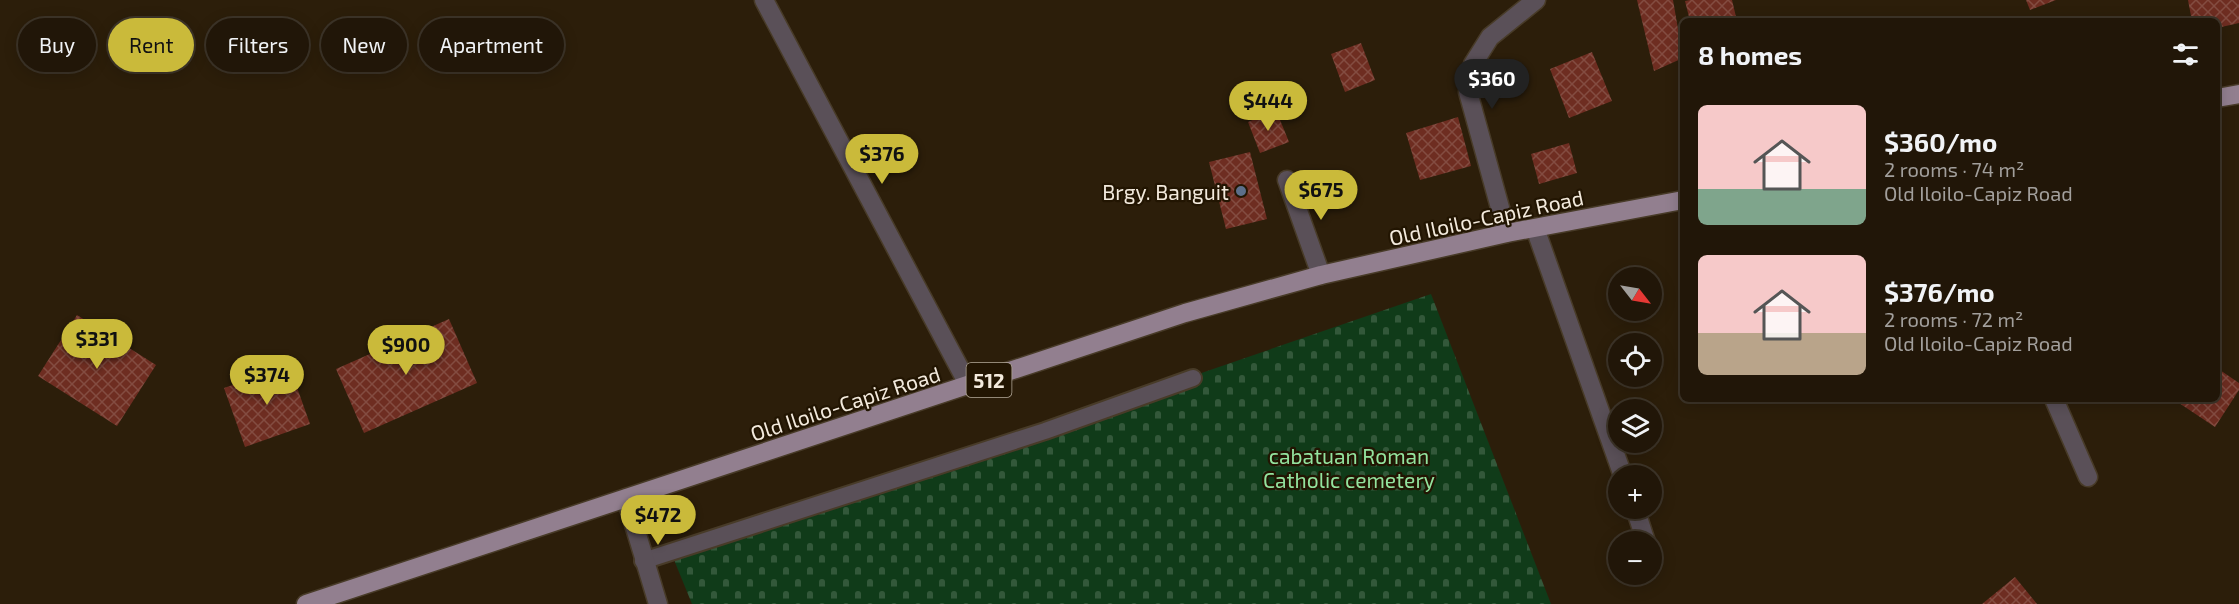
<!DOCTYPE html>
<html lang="en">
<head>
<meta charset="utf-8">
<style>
  :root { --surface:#211608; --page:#291f12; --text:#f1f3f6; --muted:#a29f9c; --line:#3e3529; --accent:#caba3a }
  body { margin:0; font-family:"Exo 2",sans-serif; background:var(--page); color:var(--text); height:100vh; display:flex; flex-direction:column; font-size:22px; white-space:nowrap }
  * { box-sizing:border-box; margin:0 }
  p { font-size:20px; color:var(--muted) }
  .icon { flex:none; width:33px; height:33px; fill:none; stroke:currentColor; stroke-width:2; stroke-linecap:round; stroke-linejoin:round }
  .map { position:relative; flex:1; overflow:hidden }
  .details { position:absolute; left:1680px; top:18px; width:540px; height:384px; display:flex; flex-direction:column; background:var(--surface); border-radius:9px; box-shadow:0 3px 15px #0003,0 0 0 2px var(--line) }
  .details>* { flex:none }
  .hud { position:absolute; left:18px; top:18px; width:570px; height:54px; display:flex; gap:12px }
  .needle { width:39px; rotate:121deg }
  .tools { position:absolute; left:1608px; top:267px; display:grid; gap:12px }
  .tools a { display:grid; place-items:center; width:54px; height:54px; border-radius:50%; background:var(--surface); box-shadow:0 3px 15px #0003,0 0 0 2px var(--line); font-size:30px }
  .price { position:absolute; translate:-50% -51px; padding:0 14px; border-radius:21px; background:var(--accent); color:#111; font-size:20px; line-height:39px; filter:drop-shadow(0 2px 3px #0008) }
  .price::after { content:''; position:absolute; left:50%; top:36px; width:18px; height:14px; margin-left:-9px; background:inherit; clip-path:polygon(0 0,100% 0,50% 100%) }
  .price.current { background:#222; color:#fff }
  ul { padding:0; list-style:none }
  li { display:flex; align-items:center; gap:18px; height:150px; padding:0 18px }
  li span { display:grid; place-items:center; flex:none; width:168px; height:120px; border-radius:9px; color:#555 }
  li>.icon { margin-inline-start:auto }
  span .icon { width:72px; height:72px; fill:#fffc; stroke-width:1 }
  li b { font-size:26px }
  h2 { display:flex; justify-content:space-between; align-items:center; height:72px; padding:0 18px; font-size:26px }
  .pill { padding:0 21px; border-radius:27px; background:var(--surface); box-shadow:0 3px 15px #0003,0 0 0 2px var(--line); font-size:21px; line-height:54px }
  .pill.current { background:var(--accent); color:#111 }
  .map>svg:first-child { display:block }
  .cemetery { fill:url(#cemetery-stones) }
  .building { fill:url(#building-cross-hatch) }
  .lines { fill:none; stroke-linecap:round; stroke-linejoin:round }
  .service-casing { stroke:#483b28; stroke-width:20 }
  .minor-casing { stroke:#483b28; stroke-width:21 }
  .primary-casing { stroke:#483b28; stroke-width:21 }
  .service { stroke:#5a5058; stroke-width:16 }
  .minor { stroke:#5a5058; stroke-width:18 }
  .primary { stroke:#927f8f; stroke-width:18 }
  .service-dot { fill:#5c6f8a; stroke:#221502; stroke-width:2 }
  .labels { text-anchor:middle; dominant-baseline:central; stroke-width:4.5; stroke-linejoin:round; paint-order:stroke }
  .shield { fill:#221502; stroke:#b4aa9b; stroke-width:1.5 }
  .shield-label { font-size:20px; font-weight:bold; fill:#f3eadd }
  .poi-label { font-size:21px; fill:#f3eadd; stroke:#221502; text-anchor:end }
  .street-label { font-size:21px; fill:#f3eadd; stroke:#221502 }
  .park-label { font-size:21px; fill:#93e39e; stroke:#221502 }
</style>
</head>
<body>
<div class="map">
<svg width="2239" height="604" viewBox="0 0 2239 604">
  <defs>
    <pattern id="cemetery-stones" width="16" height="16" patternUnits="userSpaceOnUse" patternTransform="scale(1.5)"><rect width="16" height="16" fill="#103b19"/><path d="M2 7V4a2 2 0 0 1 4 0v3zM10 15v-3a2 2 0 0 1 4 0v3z" fill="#33583a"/></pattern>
    <pattern id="building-cross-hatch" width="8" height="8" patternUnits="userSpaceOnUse" patternTransform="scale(1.5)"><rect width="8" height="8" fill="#6e2d21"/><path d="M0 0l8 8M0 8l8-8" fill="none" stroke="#834c41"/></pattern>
  </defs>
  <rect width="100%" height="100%" fill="#2c1e0a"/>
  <!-- cemetery -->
  <path class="cemetery" d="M1431 294 1551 604H692L672 555Z"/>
  <!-- building -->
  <path class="building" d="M1637 0H1673L1683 58 1654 71Z
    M1690 0H1732L1737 21H1690L1685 1Z
    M2026 0H2056L2030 10Z
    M2188 0H2239V23L2217 28V21H2192Z
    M1361 43 1375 80 1345 92 1331 54Z
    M1592 52 1612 101 1569 118 1550 69Z
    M1276 110 1289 142 1260 153 1248 122Z
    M1458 117 1471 166 1420 180 1406 133Z
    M1569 143 1577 173 1539 184 1531 154Z
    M1250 152 1267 219 1226 229 1209 162Z
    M77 315 156 365 117 426 38 376Z
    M449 319 477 383 364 433 336 369Z
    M289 365 310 424 245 447 224 388Z
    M2217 368 2239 383V390L2215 427 2173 399H2217Z
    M2015 577 2037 604H1982Z"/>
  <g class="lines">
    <!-- service casing -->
    <g class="service-casing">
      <path id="service" d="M643 561 1045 431 1193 378"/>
    </g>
    <!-- minor casing -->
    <g class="minor-casing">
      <path id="minor" d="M764 0 969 386
        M1287 180 1321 275
        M1535 228 1623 476
        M1507 233 1468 92 1473 64 1490 37 1536 0
        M2054 399 2088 477
        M626 498 658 604
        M1635 508 1646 542"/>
    </g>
    <!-- primary casing -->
    <g class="primary-casing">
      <path id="primary" d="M2217 98 2239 94
        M306 604 1185 313 1321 275 1507 233 1683 200"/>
    </g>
    <!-- service -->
    <use href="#service" class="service"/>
    <!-- minor -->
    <use href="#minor" class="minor"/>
    <!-- primary -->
    <use href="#primary" class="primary"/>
  </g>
  <!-- markers -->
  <circle class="service-dot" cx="1241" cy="191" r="6"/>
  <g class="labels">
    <!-- shield labels -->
    <rect class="shield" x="966.5" y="363" width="45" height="34" rx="4.5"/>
    <g class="shield-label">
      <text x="989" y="380">512</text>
    </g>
    <!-- poi labels -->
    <g class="poi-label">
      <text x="1229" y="191">Brgy. Banguit</text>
    </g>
    <!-- street labels -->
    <g class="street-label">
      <text transform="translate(1486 217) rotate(-12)">Old Iloilo-Capiz Road</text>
      <text transform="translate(845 403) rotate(-18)">Old Iloilo-Capiz Road</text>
    </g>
    <!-- park labels -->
    <g class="park-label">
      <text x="1349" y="455">cabatuan Roman<tspan x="1349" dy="24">Catholic cemetery</tspan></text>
    </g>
  </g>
</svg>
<div class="tools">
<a><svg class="needle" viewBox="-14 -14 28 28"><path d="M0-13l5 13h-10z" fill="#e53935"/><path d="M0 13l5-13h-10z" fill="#a29f9c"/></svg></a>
<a><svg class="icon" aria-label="locate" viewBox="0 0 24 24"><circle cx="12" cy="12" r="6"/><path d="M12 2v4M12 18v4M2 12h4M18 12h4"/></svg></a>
<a><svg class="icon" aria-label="layers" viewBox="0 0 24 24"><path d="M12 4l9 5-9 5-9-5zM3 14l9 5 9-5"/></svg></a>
<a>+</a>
<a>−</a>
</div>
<b class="price current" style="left:1492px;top:110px">$360</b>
<b class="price" style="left:1268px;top:132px">$444</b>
<b class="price" style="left:882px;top:185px">$376</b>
<b class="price" style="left:1321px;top:221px">$675</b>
<b class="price" style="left:97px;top:370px">$331</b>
<b class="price" style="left:406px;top:376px">$900</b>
<b class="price" style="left:267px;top:406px">$374</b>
<b class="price" style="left:658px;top:546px">$472</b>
<div class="hud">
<a class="pill">Buy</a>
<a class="pill current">Rent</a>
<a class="pill">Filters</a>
<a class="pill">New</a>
<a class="pill">Apartment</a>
</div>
<section class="details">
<h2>8 homes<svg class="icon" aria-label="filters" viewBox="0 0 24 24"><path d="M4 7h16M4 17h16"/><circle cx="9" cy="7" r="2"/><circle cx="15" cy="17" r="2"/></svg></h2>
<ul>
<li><span style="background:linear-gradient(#f6c9c9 70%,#7fa58c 0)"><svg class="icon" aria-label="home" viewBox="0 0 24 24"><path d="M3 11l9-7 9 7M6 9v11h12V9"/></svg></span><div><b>$360/mo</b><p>2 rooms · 74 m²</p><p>Old Iloilo-Capiz Road</p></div></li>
<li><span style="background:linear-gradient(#f6c9c9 65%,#b9a48a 0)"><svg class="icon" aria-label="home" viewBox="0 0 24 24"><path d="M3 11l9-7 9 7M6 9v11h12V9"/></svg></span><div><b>$376/mo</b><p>2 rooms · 72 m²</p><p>Old Iloilo-Capiz Road</p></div></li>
</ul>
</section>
</div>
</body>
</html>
